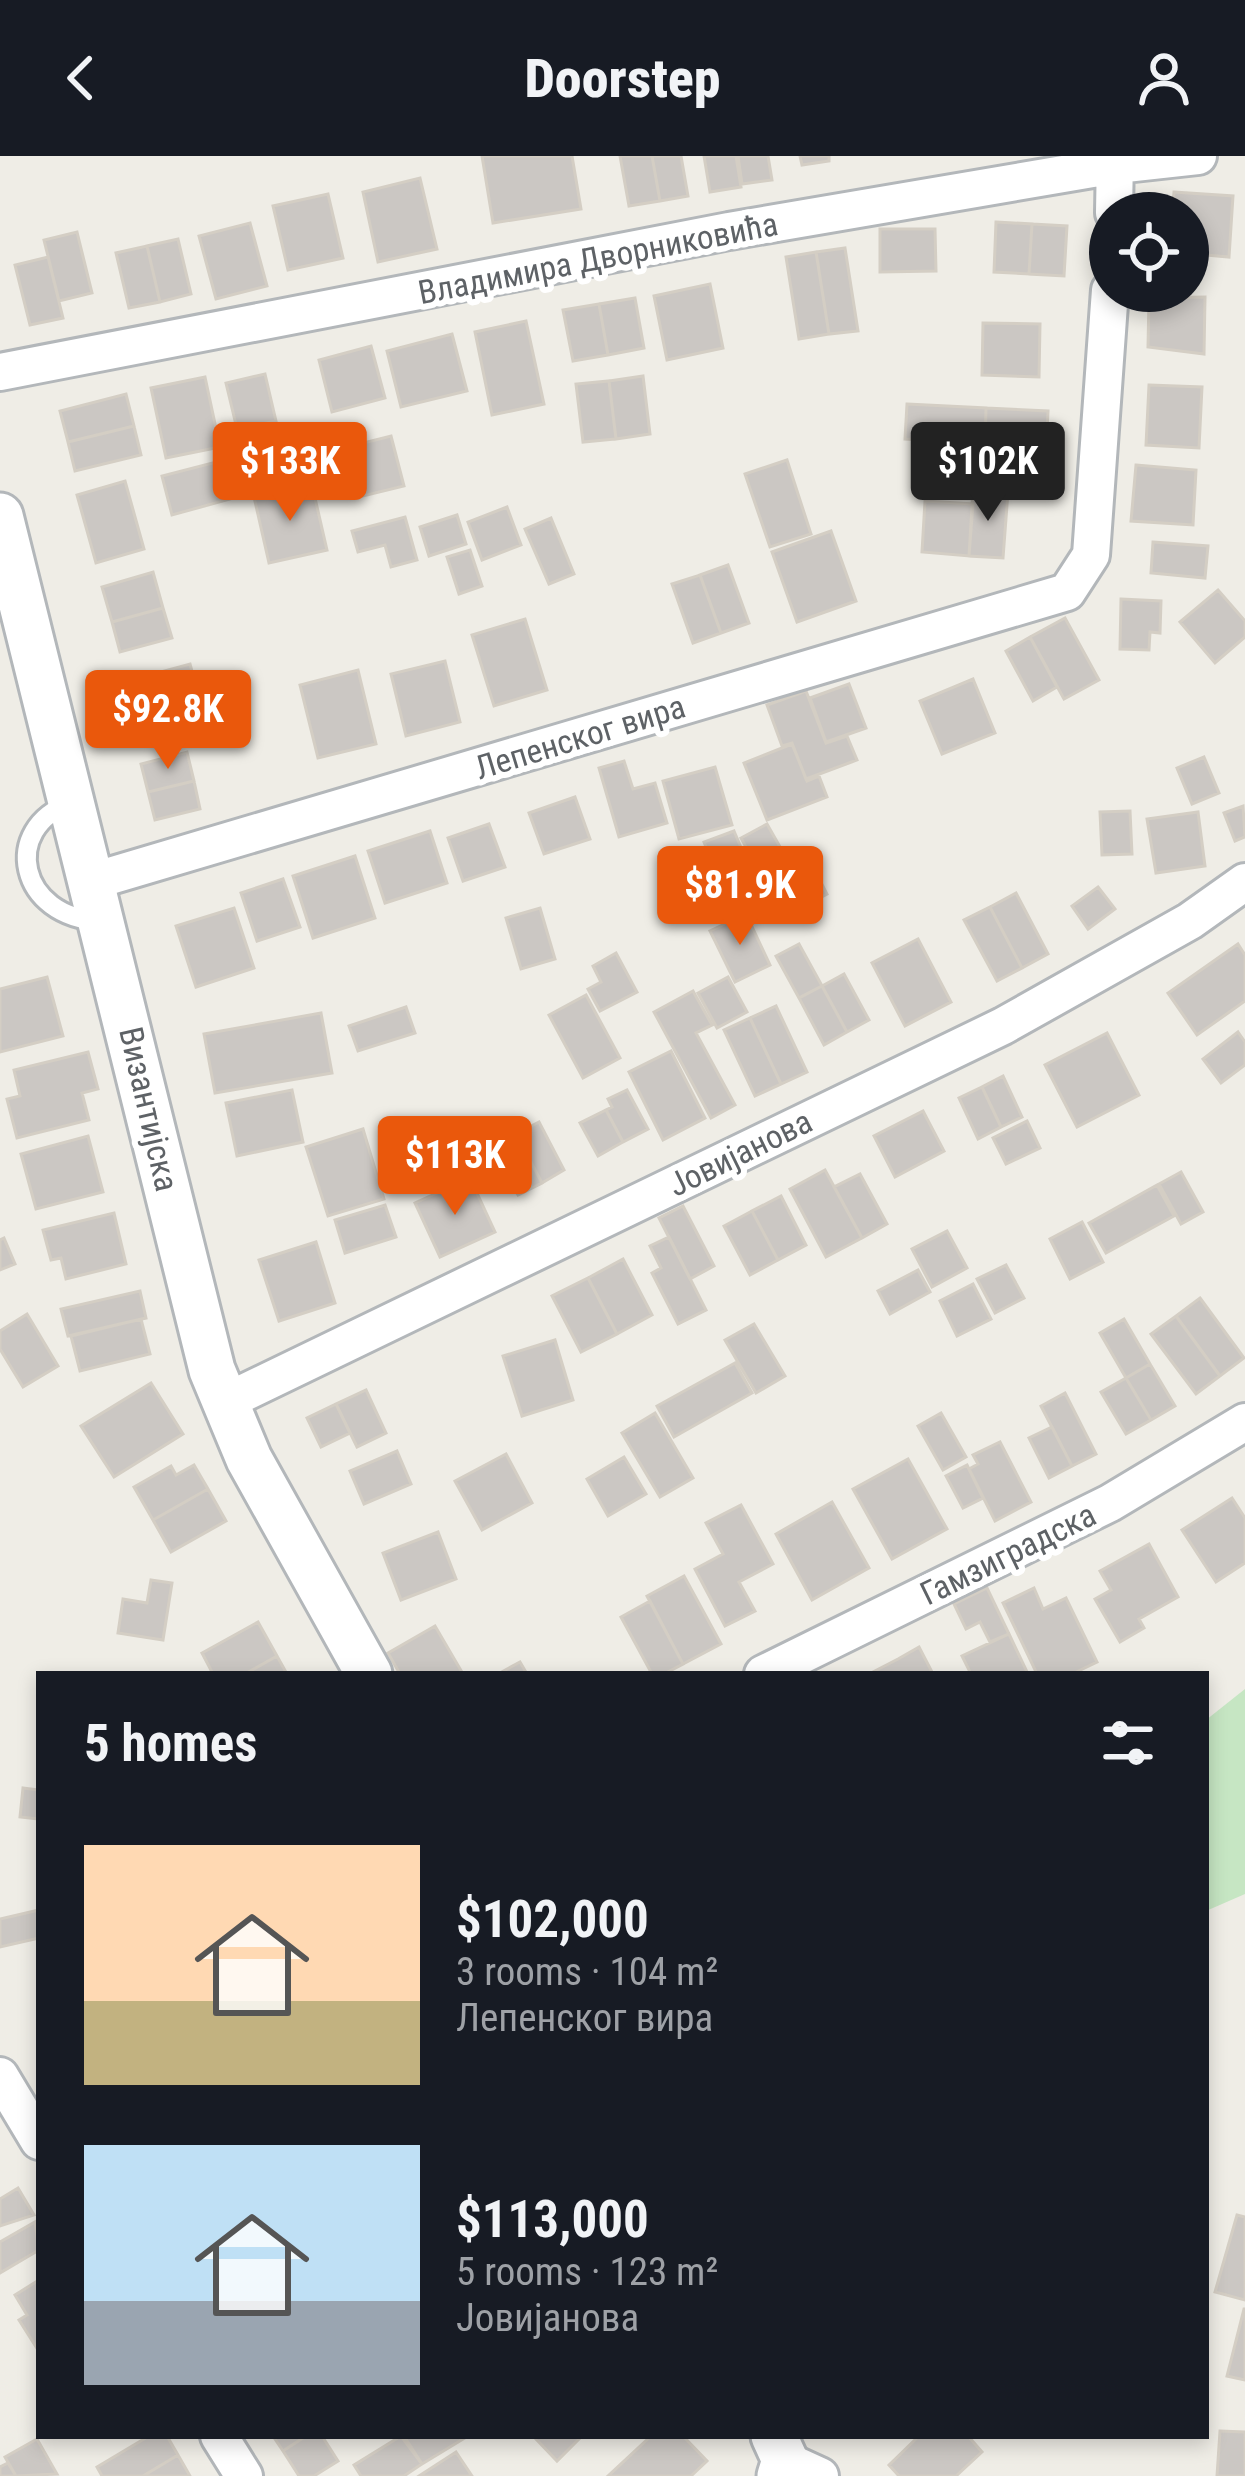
<!DOCTYPE html>
<html lang="en">
<head>
<meta charset="utf-8">
<style>
  :root { --surface:#171b24; --page:#242831; --text:#f1f3f6; --muted:#9ea1a6; --accent:#ea580c }
  body { margin:0; font-family:"Roboto Condensed",sans-serif; background:var(--page); color:var(--text); height:100vh; display:flex; flex-direction:column; font-size:45px; white-space:nowrap }
  * { box-sizing:border-box; margin:0 }
  p { font-size:39px; color:var(--muted) }
  .icon { flex:none; width:66px; height:66px; fill:none; stroke:currentColor; stroke-width:2; stroke-linecap:round; stroke-linejoin:round }
  .map { position:relative; flex:1; overflow:hidden }
  .side { position:absolute; left:36px; top:1515px; width:1173px; height:768px; display:flex; flex-direction:column; background:var(--surface); border-radius:0px; box-shadow:0 6px 18px #0003 }
  .side>* { flex:none }
  .fabs { position:absolute; left:1089px; top:36px; display:grid; gap:24px }
  .fabs a { display:grid; place-items:center; width:120px; height:120px; border-radius:50%; background:var(--surface); box-shadow:0 6px 18px #0003; font-size:60px }
  .price { position:absolute; translate:-50% -102px; padding:0 27px; border-radius:12px; background:var(--accent); color:#fff; font-size:39px; line-height:78px; filter:drop-shadow(0 3px 6px #0008) }
  .price::after { content:''; position:absolute; left:50%; top:72px; width:36px; height:27px; margin-left:-18px; background:inherit; clip-path:polygon(0 0,100% 0,50% 100%) }
  .price.selected { background:#222; color:#fff }
  ul { padding:0; list-style:none }
  li { display:flex; align-items:center; gap:36px; height:300px; padding:0 48px }
  li span { display:grid; place-items:center; flex:none; width:336px; height:240px; border-radius:0px; color:#555 }
  li>.icon { margin-inline-start:auto }
  span .icon { width:144px; height:144px; fill:#fffc; stroke-width:1 }
  li b { font-size:51px }
  h2 { display:flex; justify-content:space-between; align-items:center; height:144px; padding:0 48px; font-size:51px }
  header { display:flex; justify-content:space-between; align-items:center; height:156px; padding:0 48px; background:var(--surface); font-size:54px; font-weight:800 }
  .map>svg:first-child { display:block }
  .green { fill:#c6e6c3 }
  .building { fill:#cbc7c3; stroke:#d4cec4; stroke-width:3 }
  .lines { fill:none; stroke-linecap:round; stroke-linejoin:round }
  .service-casing { stroke:#b3b7ba; stroke-width:24 }
  .minor-casing { stroke:#b3b7ba; stroke-width:42 }
  .tertiary-casing { stroke:#b3b7ba; stroke-width:51 }
  .service { stroke:#fff; stroke-width:18 }
  .minor { stroke:#fff; stroke-width:36 }
  .tertiary { stroke:#fff; stroke-width:45 }
  .labels { text-anchor:middle; dominant-baseline:central; stroke-width:12; stroke-linejoin:round; paint-order:stroke }
  .street-label { font-size:33px; fill:#5e6266; stroke:#fff }
</style>
</head>
<body>
<header><svg class="icon" aria-label="back" viewBox="0 0 24 24"><path d="M15 5l-7 7 7 7"/></svg>Doorstep<svg class="icon" aria-label="person" viewBox="0 0 24 24"><circle cx="12" cy="8" r="4"/><path d="M4 21q1-7 8-7t8 7"/></svg></header>
<div class="map">
<svg width="1245" height="2320" viewBox="0 0 1245 2320">
  <rect width="100%" height="100%" fill="#efede6"/>
  <!-- green -->
  <path class="green" d="M1245 1533V1738L1206 1755V1564Z"/>
  <!-- building -->
  <path class="building" d="M482 0H572L581 53 493 67Z
    M620 0H652L660 45 629 50Z
    M652 0H681L688 40 660 45Z
    M704 0H736L741 31 710 36Z
    M738 0H768L772 24 742 28Z
    M800 0H829V5L802 9Z
    M420 22 437 93 378 106 363 36Z
    M1174 36 1233 40 1229 101 1194 98 1195 92H1188V57H1172Z
    M328 38 343 102 288 114 273 50Z
    M996 66 1032 68 1029 118 994 116Z
    M250 67 267 130 216 143 199 80Z
    M1032 68 1067 70 1064 120 1029 118Z
    M880 73H935L936 115 880 116Z
    M77 76 92 137 59 145 44 84Z
    M178 83 191 138 160 146 147 90Z
    M147 90 160 146 129 152 116 97Z
    M845 92 858 175 829 178 816 96Z
    M816 96 829 178 799 183 786 101Z
    M48 101 63 162 30 169 15 109Z
    M710 128 723 192 667 204 654 140Z
    M1205 141 1204 198 1148 191 1149 142Z
    M635 142 644 192 608 199 599 148Z
    M599 148 608 199 573 205 563 154Z
    M526 165 544 248 492 259 475 176Z
    M983 167 1040 168 1039 221 982 219Z
    M452 178 467 235 401 251 387 195Z
    M371 190 385 242 332 256 319 204Z
    M265 218 276 265 237 273 226 227Z
    M643 220 650 278 616 283 609 225Z
    M205 221 220 291 166 302 151 232Z
    M609 225 616 283 583 286 576 228Z
    M1149 229 1202 231 1199 292 1146 289Z
    M126 238 134 270 68 286 60 255Z
    M907 248 986 252 985 287 905 283Z
    M986 252 1048 255 1046 297 1029 296V289L985 287Z
    M134 270 141 299 75 315 68 286Z
    M391 280 404 330 363 340 351 290Z
    M933 284 1029 289 1027 329 931 324Z
    M787 304 811 378 770 391 745 318Z
    M220 305 230 343 172 359 162 320Z
    M1136 309 1196 314 1193 369 1131 365Z
    M125 325 144 393 96 407 77 339Z
    M312 329 327 394 269 407 254 341Z
    M973 333 1008 336 1003 402 969 400Z
    M925 345 973 348 969 400 922 396Z
    M507 351 521 389 482 404 468 366Z
    M457 359 466 388 429 400 420 371Z
    M405 361 417 404 391 411 385 389 358 396 352 375Z
    M551 362 574 418 549 428 525 373Z
    M831 375 856 445 797 466 772 396Z
    M1153 386 1208 390 1205 422 1151 417Z
    M470 394 482 430 459 438 447 401Z
    M728 409 749 467 721 477 700 419Z
    M153 416 163 452 112 466 102 431Z
    M700 419 721 477 693 487 672 428Z
    M1218 434 1245 465V481L1215 507 1180 466Z
    M1121 443 1161 445 1160 477 1150 476 1149 494 1120 493Z
    M163 452 172 482 120 496 112 466Z
    M1065 462 1099 524 1064 543 1030 481Z
    M525 463 547 534 494 550 472 479Z
    M1030 481 1057 531 1033 545 1006 495Z
    M445 505 460 566 406 580 391 518Z
    M190 508 206 567 136 586 120 527Z
    M358 514 376 588 318 602 300 529Z
    M973 523 995 577 942 598 920 545Z
    M849 528 866 572 826 586 810 542Z
    M806 535 826 587 847 580 857 604 806 623 792 587 782 590 767 549Z
    M792 588 807 625 819 620 827 641 767 664 744 607Z
    M187 596 194 625 148 636 141 608Z
    M1204 601 1219 637 1192 648 1177 612Z
    M624 605 633 633 655 627 667 667 619 681 599 612Z
    M715 611 732 669 679 683 663 625Z
    M194 625 200 653 155 664 148 636Z
    M575 641 590 683 544 698 529 657Z
    M1243 650 1245 681 1235 685 1224 657Z
    M1130 655 1132 698 1102 699 1100 656Z
    M1198 656 1205 710 1156 717 1147 663Z
    M489 668 505 711 463 725 448 682Z
    M767 668 788 705 762 720 741 682Z
    M430 675 447 727 385 747 368 695Z
    M734 675 745 701 715 713 704 686Z
    M355 700 375 762 313 782 293 720Z
    M811 707 827 738 795 755 778 723Z
    M283 723 300 771 257 785 241 737Z
    M1098 731 1115 753 1088 773 1072 750Z
    M1016 737 1048 798 1022 812 990 751Z
    M990 751 1022 812 997 825 964 764Z
    M234 752 254 812 196 831 176 770Z
    M540 752 555 803 521 813 506 762Z
    M746 758 770 809 735 826 710 775Z
    M918 783 951 846 905 870 872 807Z
    M799 788 822 830 799 842 776 800Z
    M1238 788 1245 799V845L1197 879 1168 837Z
    M616 797 637 836 600 855 588 833 601 826 593 810Z
    M844 818 869 864 847 876 822 830Z
    M47 821 63 880 0 896V833Z
    M728 821 747 856 717 872 698 837Z
    M822 830 847 876 824 889 799 842Z
    M693 835 712 869 696 877 735 949 711 962 654 856Z
    M586 839 620 902 583 922 549 859Z
    M776 850 807 916 781 928 750 862Z
    M406 851 415 877 358 895 349 870Z
    M321 857 332 917 215 937 204 878Z
    M750 862 781 928 755 940 724 874Z
    M1238 876 1245 886V909L1221 927 1203 903Z
    M1107 877 1139 939 1077 971 1045 909Z
    M671 895 705 962 663 984 629 916Z
    M88 896 98 933 82 937 89 964 17 982 7 943 20 940 14 914Z
    M1003 920 1022 961 1001 971 982 931Z
    M982 931 1001 971 978 983 959 942Z
    M292 934 303 986 237 1000 226 947Z
    M627 934 648 973 623 986 606 954 612 951 608 943Z
    M606 954 623 986 598 1000 580 967Z
    M923 955 944 995 895 1021 874 980Z
    M1027 965 1040 992 1006 1008 993 982Z
    M539 966 564 1014 542 1027 516 978Z
    M363 973 384 1043 328 1060 306 991Z
    M516 978 542 1027 518 1039 492 991Z
    M88 980 103 1036 36 1053 21 998Z
    M825 1014 862 1082 826 1101 790 1033Z
    M1181 1016 1203 1056 1181 1068 1159 1028Z
    M860 1018 887 1068 862 1082 834 1031Z
    M470 1022 495 1076 440 1101 415 1047Z
    M1157 1029 1174 1060 1106 1097 1089 1067Z
    M781 1040 806 1089 778 1104 752 1055Z
    M385 1049 396 1081 345 1097 335 1064Z
    M683 1050 714 1110 690 1123 659 1062Z
    M752 1055 778 1104 750 1119 724 1070Z
    M114 1057 126 1108 66 1123 61 1102 51 1104 43 1074Z
    M1082 1066 1103 1106 1070 1123 1050 1083Z
    M947 1075 967 1112 932 1131 912 1093Z
    M669 1081 706 1154 678 1168 652 1117 661 1112 650 1090Z
    M4 1082 15 1108 0 1114V1084Z
    M316 1086 335 1147 279 1165 259 1104Z
    M623 1103 652 1159 617 1178 588 1122Z
    M1006 1109 1024 1142 995 1157 977 1123Z
    M918 1114 930 1136 890 1158 878 1135Z
    M588 1122 617 1178 581 1196 552 1140Z
    M973 1128 991 1163 957 1180 940 1145Z
    M140 1135 146 1162 68 1180 61 1153Z
    M1200 1142 1244 1202 1220 1220 1176 1160Z
    M27 1158 58 1210 23 1231 0 1193V1175Z
    M1176 1160 1220 1220 1196 1238 1151 1178Z
    M141 1163 150 1198 80 1215 71 1180Z
    M1124 1163 1150 1208 1126 1222 1100 1177Z
    M754 1168 785 1220 756 1237 725 1184Z
    M555 1184 573 1244 522 1260 503 1200Z
    M735 1207 752 1237 674 1281 657 1250Z
    M1150 1208 1175 1250 1151 1264 1126 1222Z
    M1126 1222 1151 1264 1126 1278 1101 1236Z
    M151 1227 183 1278 114 1321 81 1270Z
    M366 1234 386 1277 357 1291 336 1248Z
    M1065 1237 1096 1298 1072 1310 1041 1250Z
    M336 1248 350 1277 321 1291 307 1262Z
    M655 1257 693 1322 660 1341 622 1277Z
    M941 1257 966 1301 943 1314 918 1270Z
    M1052 1271 1072 1310 1049 1322 1029 1282Z
    M1000 1286 1031 1346 995 1365 969 1313 978 1308 973 1299Z
    M397 1295 411 1328 364 1348 350 1315Z
    M506 1298 532 1347 482 1374 455 1325Z
    M624 1301 646 1338 608 1360 587 1323Z
    M908 1303 947 1373 892 1403 853 1333Z
    M194 1309 208 1333 153 1364 134 1331 171 1310 176 1319Z
    M967 1309 983 1342 963 1352 946 1320Z
    M208 1333 226 1365 171 1396 153 1364Z
    M1232 1342 1245 1362V1407L1216 1426 1182 1374Z
    M832 1346 869 1412 812 1444 776 1378Z
    M741 1349 773 1408 739 1426 755 1455 725 1470 695 1413 723 1398 706 1367Z
    M438 1376 456 1423 401 1444 383 1397Z
    M1149 1388 1178 1441 1139 1463 1144 1472 1120 1486 1095 1443 1111 1434 1100 1415Z
    M684 1420 721 1488 683 1508 647 1440Z
    M151 1424 172 1427 163 1484 118 1477 123 1443 147 1447Z
    M987 1432 1009 1478 990 1486 980 1466 966 1473 954 1448Z
    M1034 1432 1043 1453 1066 1442 1097 1506 1072 1518H1037L1003 1447Z
    M650 1445 683 1508 664 1518H652L621 1461Z
    M258 1466 277 1500 245 1518H213L202 1497Z
    M435 1470 463 1518H400L388 1497Z
    M1009 1478 1028 1518H971L962 1500Z
    M919 1491 933 1518H869L898 1503Z
    M277 1500 287 1518H245Z
    M520 1506 527 1518H498Z
    M23 1632 39 1634V1663L20 1661Z
    M39 1754V1782L0 1791V1763Z
    M18 2032 34 2059 0 2070V2043Z
    M1237 2059 1245 2061V2144L1215 2136Z
    M35 2066 39 2094 0 2117V2086Z
    M39 2124V2194H38L19 2164 27 2159 15 2139Z
    M1244 2153H1245V2224L1227 2220Z
    M1220 2275 1245 2276V2320H1217Z
    M149 2280H167L178 2299 143 2320H102L97 2311Z
    M273 2280H306L283 2295Z
    M306 2280H322L338 2305 314 2320H299L283 2295Z
    M401 2280 422 2308 404 2320H361L354 2309Z
    M404 2280H468L422 2308Z
    M539 2280H582L557 2305 536 2283Z
    M651 2280H683L707 2305 691 2320H608Z
    M919 2280H968L982 2296 956 2320H899L889 2309Z
    M37 2283 57 2318 16 2320 5 2301Z
    M456 2296 472 2320H419Z
    M178 2299 190 2320H143Z
    M8 2307 16 2320H0V2311Z"/>
  <g class="lines">
    <!-- service casing -->
    <g class="service-casing">
      <path id="service" d="M71 647C0 672 18 762 101 765"/>
    </g>
    <!-- minor casing -->
    <g class="minor-casing">
      <path id="minor" d="M1114 57 1115 0
        M0 216 729 75 1116 9 1198 0
        M93 725 1067 436 1091 399 1110 134
        M223 1247 1003 870 1190 765 1245 726
        M763 1518 1110 1347 1245 1266
        M0 1920 39 1985
        M219 2280 244 2320
        M785 2304 820 2320"/>
    </g>
    <!-- tertiary casing -->
    <g class="tertiary-casing">
      <path id="tertiary" d="M0 360 212 1214 249 1303 369 1518
        M774 2280 785 2304 780 2320"/>
    </g>
    <!-- service -->
    <use href="#service" class="service"/>
    <!-- minor -->
    <use href="#minor" class="minor"/>
    <!-- tertiary -->
    <use href="#tertiary" class="tertiary"/>
  </g>
  <g class="labels">
    <!-- street labels -->
    <g class="street-label">
      <text transform="translate(598 102) rotate(-11)">Владимира Дворниковића</text>
      <text transform="translate(580 581) rotate(-17)">Лепенског вира</text>
      <text transform="translate(149 953) rotate(77)">Византијска</text>
      <text transform="translate(740 997) rotate(-26)">Јовијанова</text>
      <text transform="translate(1008 1398) rotate(-26)">Гамзиградска</text>
    </g>
  </g>
</svg>
<div class="fabs">
<a><svg class="icon" aria-label="locate" viewBox="0 0 24 24"><circle cx="12" cy="12" r="6"/><path d="M12 2v4M12 18v4M2 12h4M18 12h4"/></svg></a>
</div>
<b class="price" style="left:290px;top:368px">$133K</b>
<b class="price selected" style="left:988px;top:368px">$102K</b>
<b class="price" style="left:168px;top:616px">$92.8K</b>
<b class="price" style="left:740px;top:792px">$81.9K</b>
<b class="price" style="left:455px;top:1062px">$113K</b>
<section class="side">
<h2>5 homes<svg class="icon" aria-label="filters" viewBox="0 0 24 24"><path d="M4 7h16M4 17h16"/><circle cx="9" cy="7" r="2"/><circle cx="15" cy="17" r="2"/></svg></h2>
<ul>
<li><span style="background:linear-gradient(#ffd9b3 65%,#c2b280 0)"><svg class="icon" aria-label="home" viewBox="0 0 24 24"><path d="M3 11l9-7 9 7M6 9v11h12V9"/></svg></span><div><b>$102,000</b><p>3 rooms · 104 m²</p><p>Лепенског вира</p></div></li>
<li><span style="background:linear-gradient(#bfe0f5 65%,#9aa5b1 0)"><svg class="icon" aria-label="home" viewBox="0 0 24 24"><path d="M3 11l9-7 9 7M6 9v11h12V9"/></svg></span><div><b>$113,000</b><p>5 rooms · 123 m²</p><p>Јовијанова</p></div></li>
</ul>
</section>
</div>
</body>
</html>
